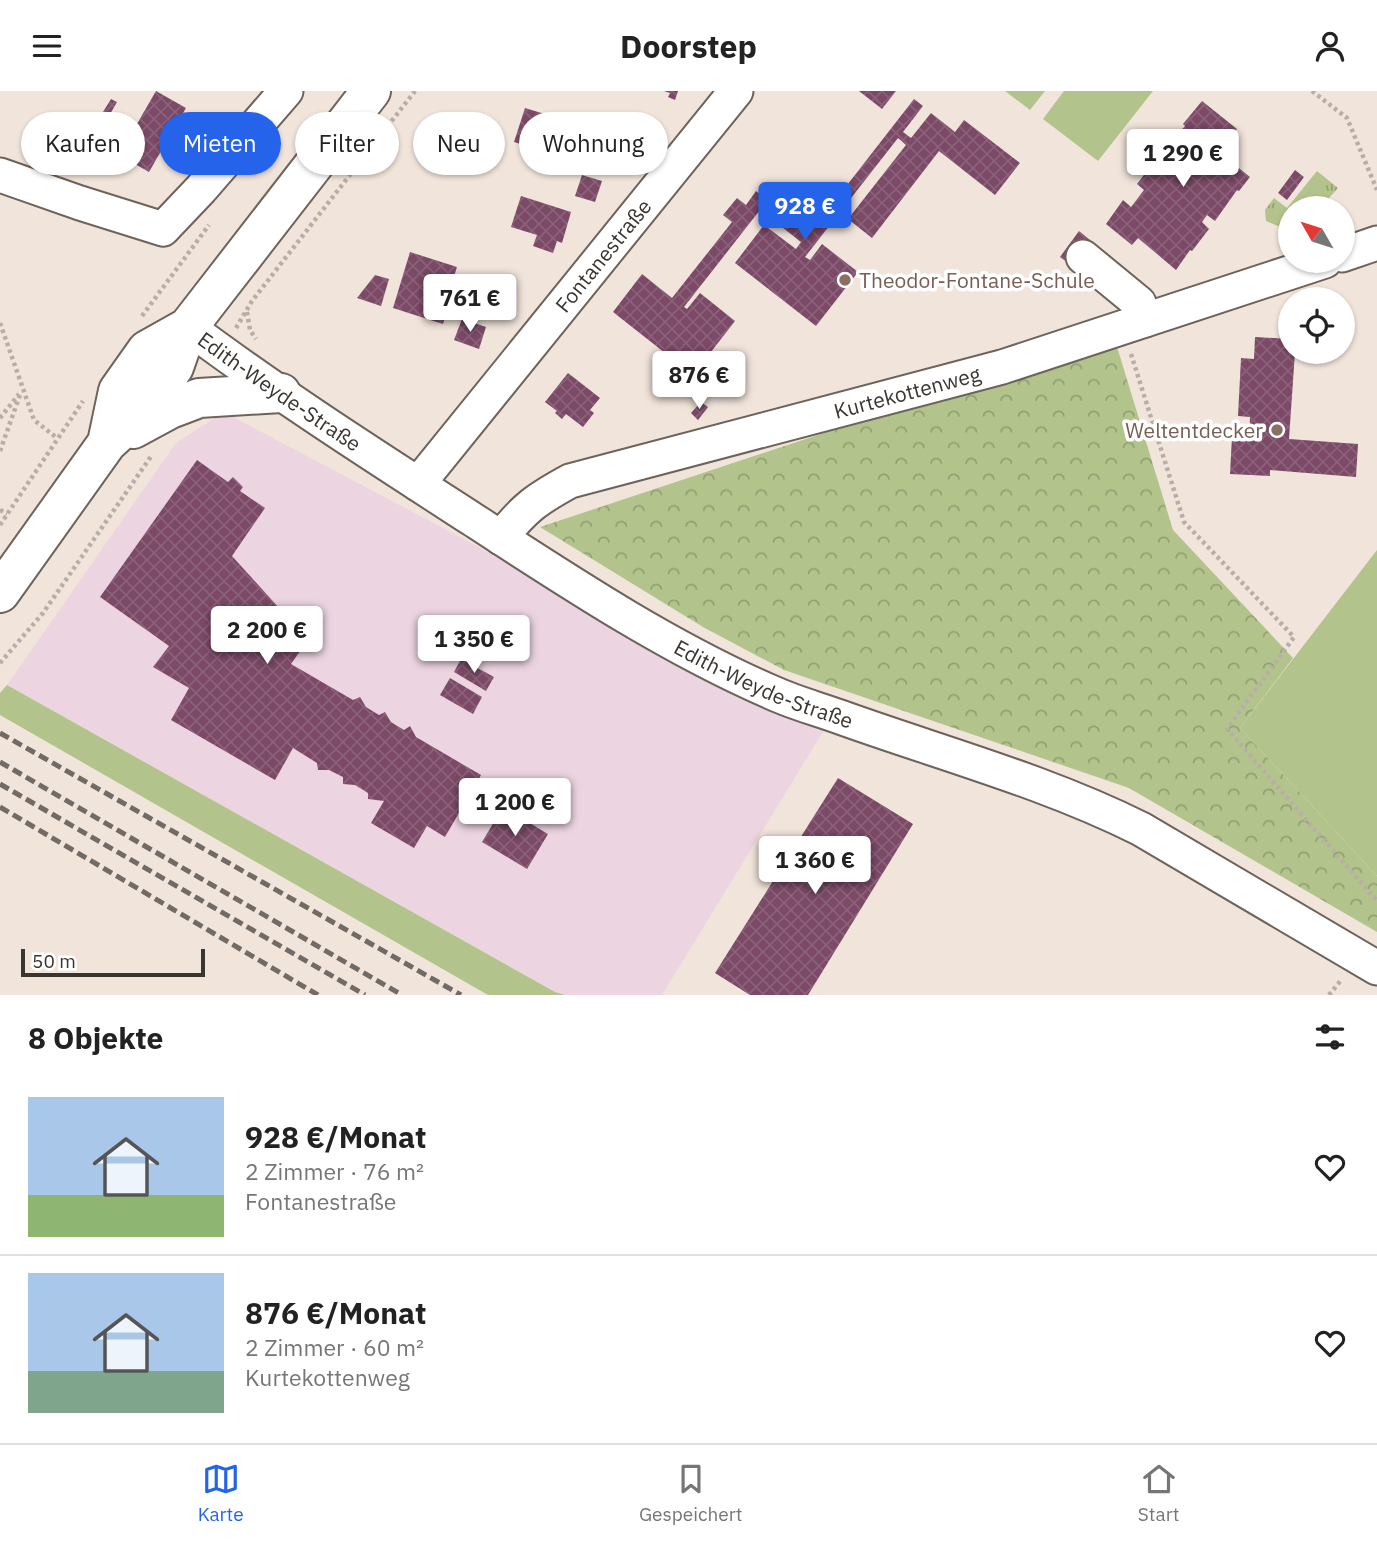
<!DOCTYPE html>
<html lang="de">
<head>
<meta charset="utf-8">
<style>
  :root { --surface:#fff; --page:#f6f6f6; --text:#222; --muted:#767676; --line:#e0e0e0; --accent:#2563eb }
  body { margin:0; font-family:"IBM Plex Sans",sans-serif; background:var(--page); color:var(--text); height:100vh; display:flex; flex-direction:column; font-size:26px; white-space:nowrap }
  * { box-sizing:border-box; margin:0 }
  p { font-size:23px; color:var(--muted) }
  .icon { flex:none; width:38px; height:38px; fill:none; stroke:currentColor; stroke-width:2; stroke-linecap:round; stroke-linejoin:round }
  .map { position:relative; height:904px; overflow:hidden }
  .panel { display:flex; flex-direction:column; background:var(--surface); flex:1 }
  .panel>* { flex:none }
  .hud { position:absolute; left:21px; top:21px; width:700px; height:63px; display:flex; gap:14px }
  .needle { width:46px; rotate:309deg }
  .controls { position:absolute; left:1278px; top:105px; display:grid; gap:14px }
  .controls a { display:grid; place-items:center; width:77px; height:77px; border-radius:50%; background:var(--surface); box-shadow:0 2px 5px #0004; font-size:35px }
  .scale { position:absolute; left:21px; bottom:18px; width:184px; box-sizing:border-box; padding-left:7px; border:4px solid #393531; border-top:0; font-size:19px; line-height:24px; white-space:nowrap; color:#393531; -webkit-text-stroke:5px #fff; paint-order:stroke }
  .price { position:absolute; translate:-50% -60px; padding:0 16px; border-radius:7px; background:#fff; color:#222; font-size:23px; line-height:46px; filter:drop-shadow(0 2px 4px #0008) }
  .price::after { content:''; position:absolute; left:50%; top:42px; width:21px; height:16px; margin-left:-10px; background:inherit; clip-path:polygon(0 0,100% 0,50% 100%) }
  .price.on { background:var(--accent); color:#fff }
  ul { padding:0; list-style:none }
  li { display:flex; align-items:center; gap:21px; height:175px; padding:0 28px }
  li+li { border-top:2px solid var(--line) }
  li span { display:grid; place-items:center; flex:none; width:196px; height:140px; border-radius:0px; color:#555 }
  li>.icon { margin-inline-start:auto }
  span .icon { width:84px; height:84px; fill:#fffc; stroke-width:1 }
  li b { font-size:30px }
  h2 { display:flex; justify-content:space-between; align-items:center; height:84px; padding:0 28px; font-size:30px }
  .chip { padding:0 24px; border-radius:32px; background:var(--surface); box-shadow:0 2px 5px #0004; font-size:24px; line-height:63px }
  .chip.on { background:var(--accent); color:#fff }
  header { display:flex; justify-content:space-between; align-items:center; height:91px; padding:0 28px; background:var(--surface); font-size:32px; font-weight:700 }
  .menu { display:flex; justify-content:space-around; align-items:center; height:98px; border-top:2px solid var(--line); background:var(--surface); font-size:19px; color:var(--muted) }
  .menu a { display:grid; justify-items:center; gap:4px }
  .menu .on { color:var(--accent) }
  .map>svg:first-child { display:block }
  .commercial { fill:#ecd5e1 }
  .grass { fill:#b2c48b }
  .forest { fill:url(#forest-crowns) }
  .park { fill:url(#park-tufts) }
  .building { fill:url(#building-cross-hatch) }
  .lines { fill:none; stroke-linecap:round; stroke-linejoin:round }
  .minor-casing { stroke:#6d635b; stroke-width:37 }
  .major-casing { stroke:#6d635b; stroke-width:42 }
  .path { stroke:#b8aea7; stroke-width:4.5; stroke-dasharray:3.5 3.5; stroke-linecap:butt }
  .minor { stroke:#fff; stroke-width:33 }
  .major { stroke:#fff; stroke-width:38 }
  .rail { stroke:#716a65; stroke-width:5; stroke-dasharray:10 5; stroke-linecap:butt }
  .education-dot { fill:#8d6e63; stroke:#fff; stroke-width:2.5 }
  .labels { text-anchor:middle; dominant-baseline:central; stroke-width:7; stroke-linejoin:round; paint-order:stroke }
  .street-label { font-size:21px; fill:#393531; stroke:#fff }
  .education-label { font-size:21px; fill:#785e54; stroke:#fff; text-anchor:start }
</style>
</head>
<body>
<header><svg class="icon" aria-label="menu" viewBox="0 0 24 24"><path d="M4 6h16M4 12h16M4 18h16"/></svg>Doorstep<svg class="icon" aria-label="person" viewBox="0 0 24 24"><circle cx="12" cy="8" r="4"/><path d="M4 21q1-7 8-7t8 7"/></svg></header>
<div class="map">
<svg width="1377" height="904" viewBox="0 0 1377 904">
  <defs>
    <pattern id="forest-crowns" width="20" height="18" patternUnits="userSpaceOnUse" patternTransform="scale(1.75)"><rect width="20" height="18" fill="#b2c48b"/><path d="M2 6a3 3 0 1 1 6 0M12 15a3 3 0 1 1 6 0" fill="none" stroke="#92a072"/></pattern>
    <pattern id="park-tufts" width="24" height="20" patternUnits="userSpaceOnUse" patternTransform="scale(1.75)"><rect width="24" height="20" fill="#b2c48b"/><path d="M3 7l-1-3M5 7V3M7 7l1-3M15 17l-1-3M17 17v-4M19 17l1-3" fill="none" stroke="#92a072"/></pattern>
    <pattern id="building-cross-hatch" width="8" height="8" patternUnits="userSpaceOnUse" patternTransform="scale(1.75)"><rect width="8" height="8" fill="#7c4967"/><path d="M0 0l8 8M0 8l8-8" fill="none" stroke="#8a6179"/></pattern>
  </defs>
  <rect width="100%" height="100%" fill="#f1e4db"/>
  <!-- commercial -->
  <path class="commercial" d="M224 321 824 639 662 904H565L555 901 7 594 176 352Z"/>
  <!-- grass -->
  <path class="grass" d="M1005 0H1045L1030 19Z
    M1064 0H1153L1098 70 1043 28Z
    M1377 459V785L1240 637Z
    M7 594 555 901 565 904H488L0 624V602Z"/>
  <!-- forest -->
  <path class="forest" d="M1114 246 1173 439 1293 567 1240 637 1377 785V841L1129 697 784 579 703 536 540 436Z"/>
  <!-- park -->
  <path class="park" d="M1317 80 1338 97 1320 117H1290V140L1266 130 1265 119 1274 107 1287 117Z"/>
  <!-- building -->
  <path class="building" d="M156 0 186 17 149 81 119 64Z
    M664 0H678L675 9 668 6 670 2Z
    M859 0H896L882 18Z
    M111 8 117 11 109 25 103 21Z
    M914 8 923 15 903 41 911 47 931 22 955 41 964 29 1020 72 995 104 939 60 872 147 848 128 906 54 898 47 805 166 810 169 822 153 858 181 816 235 735 172 764 134 796 158 801 151 760 119 684 216 687 218 700 202 735 230 693 284 613 221 642 183 672 207 732 131 723 124 737 107 746 114 756 100 809 143Z
    M1202 10 1237 38 1230 46 1236 50 1224 65 1250 86 1239 100 1237 99 1215 130 1207 124 1202 131 1209 138 1192 160 1190 159 1176 179 1138 147 1132 154 1106 133 1123 109 1131 116 1144 99 1137 93 1160 63 1168 69 1174 62 1166 56 1185 35 1183 33Z
    M525 17 610 43 599 78 567 68 569 62 542 54 540 59 514 51Z
    M1295 79 1304 86 1287 109 1278 102Z
    M582 84 602 90 595 111 575 105Z
    M521 105 571 121 562 152 557 150 553 162 533 155 537 144 511 136Z
    M1079 140 1090 149 1071 174 1060 166Z
    M410 161 457 176 449 201 453 202 443 233 393 217Z
    M375 184 389 188 381 215 357 207Z
    M462 228 486 236 479 258 454 249Z
    M1255 246 1290 248V261H1295L1289 348 1358 353 1356 386 1270 379V385L1230 383 1232 346 1249 347 1250 326 1238 325 1241 267 1254 268Z
    M568 282 600 307 590 319 594 322 583 336 566 323 562 328 555 322 557 320 545 311Z
    M701 311 708 316 698 329 691 322Z
    M197 369 228 391 233 386 243 396 240 400 265 417 232 465 308 549 291 573 353 609 360 606 366 616 379 624 385 621 391 631 404 639 410 635 416 646 481 684 445 746 427 735 414 757 371 732 384 710 368 708V702L355 694 343 693V686L329 679H318L317 672 293 657 275 689 171 629 189 597 153 576 169 555 100 506Z
    M461 568 494 586 486 600 454 581Z
    M450 587 482 606 473 623 440 604Z
    M838 687 913 733 808 904H750L715 882Z
    M503 716 548 743 527 778 482 751Z"/>
  <g class="lines">
    <!-- minor casing -->
    <g class="minor-casing">
      <g id="minor">
        <path d="M0 84 80 112 163 138 201 98 286 0"/>
        <path d="M1342 164 1377 152"/>
        <path d="M1083 166 1139 212 1145 229"/>
        <path id="s1" d="M188 236C279 304 376 366 472 428 569 491 667 556 773 602 795 612 818 618 840 626 940 662 1045 690 1141 738L1377 877"/>
        <path id="s2" d="M418 393 736 0"/>
        <path id="s3" d="M501 447C524 417 537 408 570 390L1002 276 1325 170"/>
      </g>
    </g>
    <!-- major casing -->
    <g class="major-casing">
      <path id="major" d="M133 338 170 318 199 307 281 302
        M107 352 118 300 147 259 188 236
        M0 502 107 352 145 317 160 296 174 276 188 236 371 0"/>
    </g>
    <!-- path -->
    <path class="path" d="M1312 0 1347 27 1377 99
      M247 221 250 239 256 248
      M142 225 209 134
      M0 232 34 329 57 347
      M236 237 252 210 415 0
      M1131 263 1184 431 1294 546 1227 638 1377 810
      M0 327 19 303
      M0 360 21 301
      M0 419 7 423
      M0 434 83 310
      M0 572 43 522 152 364
      M1329 904 1342 888"/>
    <!-- minor -->
    <use href="#minor" class="minor"/>
    <!-- major -->
    <use href="#major" class="major"/>
    <!-- rail -->
    <path class="rail" d="M0 642 461 904
      M0 671 402 904
      M0 693 365 904
      M0 716 318 904"/>
  </g>
  <!-- markers -->
  <g class="education-dot">
    <circle cx="845" cy="189" r="7"/>
    <circle cx="1277" cy="339" r="7"/>
  </g>
  <g class="labels">
    <!-- street labels -->
    <g class="street-label">
      <text stroke="none"><textPath href="#s2" startOffset="294">Fontanestraße</textPath></text>
      <text stroke="none"><textPath href="#s1" startOffset="112">Edith-Weyde-Straße</textPath></text>
      <text stroke="none"><textPath href="#s3" startOffset="439">Kurtekottenweg</textPath></text>
      <text stroke="none"><textPath href="#s1" startOffset="679">Edith-Weyde-Straße</textPath></text>
    </g>
    <!-- education labels -->
    <g class="education-label">
      <text x="859" y="189">Theodor-Fontane-Schule</text>
      <text x="1263" y="339" text-anchor="end">Weltentdecker</text>
    </g>
  </g>
</svg>
<div class="controls">
<a><svg class="needle" viewBox="-14 -14 28 28"><path d="M0-13l5 13h-10z" fill="#e53935"/><path d="M0 13l5-13h-10z" fill="#767676"/></svg></a>
<a><svg class="icon" aria-label="locate" viewBox="0 0 24 24"><circle cx="12" cy="12" r="6"/><path d="M12 2v4M12 18v4M2 12h4M18 12h4"/></svg></a>
</div>
<div class="scale">50 m</div>
<b class="price" style="left:1183px;top:98px">1 290 €</b>
<b class="price on" style="left:805px;top:151px">928 €</b>
<b class="price" style="left:470px;top:243px">761 €</b>
<b class="price" style="left:699px;top:320px">876 €</b>
<b class="price" style="left:267px;top:575px">2 200 €</b>
<b class="price" style="left:474px;top:584px">1 350 €</b>
<b class="price" style="left:515px;top:747px">1 200 €</b>
<b class="price" style="left:815px;top:805px">1 360 €</b>
<div class="hud">
<a class="chip">Kaufen</a>
<a class="chip on">Mieten</a>
<a class="chip">Filter</a>
<a class="chip">Neu</a>
<a class="chip">Wohnung</a>
</div>
</div>
<section class="panel">
<h2>8 Objekte<svg class="icon" aria-label="filters" viewBox="0 0 24 24"><path d="M4 7h16M4 17h16"/><circle cx="9" cy="7" r="2"/><circle cx="15" cy="17" r="2"/></svg></h2>
<ul>
<li><span style="background:linear-gradient(#a9c7e8 70%,#8fb573 0)"><svg class="icon" aria-label="home" viewBox="0 0 24 24"><path d="M3 11l9-7 9 7M6 9v11h12V9"/></svg></span><div><b>928 €/Monat</b><p>2 Zimmer · 76 m²</p><p>Fontanestraße</p></div><svg class="icon" aria-label="heart" viewBox="0 0 24 24"><path d="M12 20l-8-8c-3-5 5-10 8-4 3-6 11-1 8 4z"/></svg></li>
<li><span style="background:linear-gradient(#a9c7e8 70%,#7fa58c 0)"><svg class="icon" aria-label="home" viewBox="0 0 24 24"><path d="M3 11l9-7 9 7M6 9v11h12V9"/></svg></span><div><b>876 €/Monat</b><p>2 Zimmer · 60 m²</p><p>Kurtekottenweg</p></div><svg class="icon" aria-label="heart" viewBox="0 0 24 24"><path d="M12 20l-8-8c-3-5 5-10 8-4 3-6 11-1 8 4z"/></svg></li>
</ul>
</section>
<nav class="menu">
<a class="on"><svg class="icon" aria-label="map" viewBox="0 0 24 24"><path d="M3 6l6-2 6 2 6-2v14l-6 2-6-2-6 2zM9 4v14M15 6v14"/></svg>Karte</a>
<a><svg class="icon" aria-label="saved" viewBox="0 0 24 24"><path d="M7 4h10v16l-5-4-5 4z"/></svg>Gespeichert</a>
<a><svg class="icon" aria-label="home" viewBox="0 0 24 24"><path d="M3 11l9-7 9 7M6 9v11h12V9"/></svg>Start</a>
</nav>
</body>
</html>
